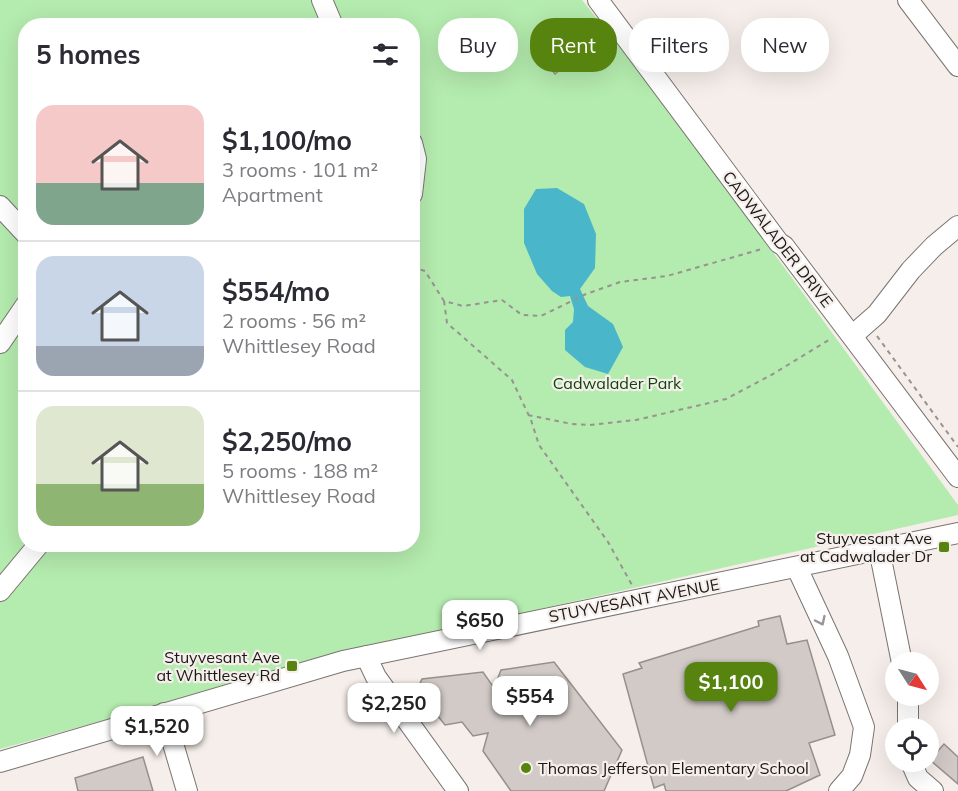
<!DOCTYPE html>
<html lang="en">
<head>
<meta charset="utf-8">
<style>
  :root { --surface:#fff; --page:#f7f7f7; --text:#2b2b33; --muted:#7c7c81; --line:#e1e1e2; --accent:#57830f }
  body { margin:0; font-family:Mulish,sans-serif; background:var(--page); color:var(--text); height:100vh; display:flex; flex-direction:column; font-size:22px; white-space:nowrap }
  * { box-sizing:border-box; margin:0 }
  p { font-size:20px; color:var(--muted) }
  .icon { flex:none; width:33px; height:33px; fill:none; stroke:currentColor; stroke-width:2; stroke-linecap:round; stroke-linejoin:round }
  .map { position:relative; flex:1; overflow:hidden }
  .sheet { position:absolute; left:18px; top:18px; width:402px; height:534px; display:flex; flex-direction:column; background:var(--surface); border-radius:24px; box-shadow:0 6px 24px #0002 }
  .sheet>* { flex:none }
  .guide { position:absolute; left:438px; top:18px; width:429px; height:54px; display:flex; gap:12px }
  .needle { width:39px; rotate:126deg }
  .buttons { position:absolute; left:885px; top:652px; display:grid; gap:12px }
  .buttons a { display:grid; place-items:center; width:54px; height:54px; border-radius:50%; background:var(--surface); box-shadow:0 6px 24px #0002; font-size:30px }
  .price { position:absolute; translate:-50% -51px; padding:0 14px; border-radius:12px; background:#fff; color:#222; font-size:20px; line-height:39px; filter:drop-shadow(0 2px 3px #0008) }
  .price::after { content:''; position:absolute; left:50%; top:36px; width:18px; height:14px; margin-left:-9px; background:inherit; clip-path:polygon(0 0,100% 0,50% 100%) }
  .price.current { background:var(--accent); color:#fff }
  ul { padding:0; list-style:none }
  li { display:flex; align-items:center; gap:18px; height:150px; padding:0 18px }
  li+li { border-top:2px solid var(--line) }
  li span { display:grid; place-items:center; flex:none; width:168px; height:120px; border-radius:18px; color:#555 }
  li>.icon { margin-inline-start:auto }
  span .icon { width:72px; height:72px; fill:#fffc; stroke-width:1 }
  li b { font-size:26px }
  h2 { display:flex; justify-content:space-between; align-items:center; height:72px; padding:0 18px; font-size:26px }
  .pill { padding:0 21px; border-radius:24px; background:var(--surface); box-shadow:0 6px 24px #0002; font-size:21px; line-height:54px }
  .pill.current { background:var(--accent); color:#fff }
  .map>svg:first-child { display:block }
  .green { fill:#b4ebae; fill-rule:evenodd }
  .water { fill:#49b6ca }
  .building { fill:#d1cac7; stroke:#96908c; stroke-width:1.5 }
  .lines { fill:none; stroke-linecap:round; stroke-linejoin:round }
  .minor-casing { stroke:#7a7471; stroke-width:22 }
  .path { stroke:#979390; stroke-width:2; stroke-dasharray:4.5 4.5; stroke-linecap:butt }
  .minor { stroke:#fff; stroke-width:20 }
  .oneway { stroke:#989797 }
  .poi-dot { fill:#57830f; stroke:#f5eeea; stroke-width:2 }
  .labels { text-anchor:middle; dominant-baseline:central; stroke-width:4.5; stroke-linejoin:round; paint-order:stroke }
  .street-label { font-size:16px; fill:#1a1817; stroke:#f5eeea }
  .park-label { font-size:16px; fill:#0d460b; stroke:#f5eeea }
  .poi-label { font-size:16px; fill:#1a1817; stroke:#f5eeea; text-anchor:end }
</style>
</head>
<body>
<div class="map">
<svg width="958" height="791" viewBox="0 0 958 791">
  <rect width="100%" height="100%" fill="#f5eeea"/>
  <!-- green -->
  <path class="green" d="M0 0H582L658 95 958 505V515L362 649 0 749ZM26 26H412V544H26Z"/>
  <!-- water -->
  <path class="water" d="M557 188 584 204 596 234 595 268 580 289 588 306 613 324 623 347 608 374 585 367 565 350V330L573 322 574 309 570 296 561 297 552 291 537 274 524 243V209L536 189Z"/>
  <!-- building -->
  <path class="building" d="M549 35 570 62 555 74 534 47Z
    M780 616 787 644 807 640 835 735 809 743 820 775 786 791H666L664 784 654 788 623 674 642 668 639 663 759 626 758 621Z
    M554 662 622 750 604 791H511L483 751 488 733 473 736 462 722 445 725 417 690 422 679 483 672 494 688 501 670Z
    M944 744 958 757V784L930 760Z
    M143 757 153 791H78L75 778Z"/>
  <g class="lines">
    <!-- minor casing -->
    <g class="minor-casing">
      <path id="minor" d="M322 0 333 26
        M598 0 779 243 784 246 958 477
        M908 0 958 66
        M412 143 416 159 412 194
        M0 206 26 234
        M852 336 877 314 911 270 934 246 958 226
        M0 343 26 305
        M879 549 902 663
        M797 568 838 656 864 727 860 755 852 776 839 791
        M0 591 39 544
        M366 656 376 677 458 791
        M164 713 187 791
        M908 729V696
        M0 762 343 661 958 533
        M911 762 918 778 933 791"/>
    </g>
    <!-- path -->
    <path class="path" d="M412 267 425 271 444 301 463 306 502 300 522 315 541 316 586 294 620 282 667 276 762 249
      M444 301 447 323 512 380 531 420 539 445 608 542 632 585
      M877 336 958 447
      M528 415 572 424 589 425 636 420 726 399 773 374 832 338"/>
    <!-- minor -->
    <use href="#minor" class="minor"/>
  </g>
  <!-- one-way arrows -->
  <defs><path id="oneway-chevron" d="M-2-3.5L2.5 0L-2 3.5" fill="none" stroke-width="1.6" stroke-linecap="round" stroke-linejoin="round" transform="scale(1.5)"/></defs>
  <use class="oneway" href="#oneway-chevron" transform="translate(821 621) rotate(65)"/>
  <!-- markers -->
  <g class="poi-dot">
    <rect x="938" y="541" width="12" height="12" rx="3"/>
    <rect x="286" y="660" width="12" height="12" rx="3"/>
    <circle cx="526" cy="768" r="6"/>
  </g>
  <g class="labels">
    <!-- street labels -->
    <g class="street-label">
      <text transform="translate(778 239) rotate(52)">CADWALADER DRIVE</text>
      <text transform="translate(634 600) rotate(-11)">STUYVESANT AVENUE</text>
    </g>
    <!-- park labels -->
    <g class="park-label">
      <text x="617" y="383">Cadwalader Park</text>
    </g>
    <!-- poi labels -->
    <g class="poi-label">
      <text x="932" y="538">Stuyvesant Ave<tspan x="932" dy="18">at Cadwalader Dr</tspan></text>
      <text x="280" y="657">Stuyvesant Ave<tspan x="280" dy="18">at Whittlesey Rd</tspan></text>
      <text x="538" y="768" text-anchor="start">Thomas Jefferson Elementary School</text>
    </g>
  </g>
</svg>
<div class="buttons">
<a><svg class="needle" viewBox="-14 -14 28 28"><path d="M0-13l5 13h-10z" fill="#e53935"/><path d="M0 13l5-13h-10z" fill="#7c7c81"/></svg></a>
<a><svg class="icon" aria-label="locate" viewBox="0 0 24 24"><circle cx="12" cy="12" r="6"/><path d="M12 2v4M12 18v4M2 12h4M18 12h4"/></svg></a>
</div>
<b class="price" style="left:480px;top:651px">$650</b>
<b class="price current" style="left:731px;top:713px">$1,100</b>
<b class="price" style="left:530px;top:727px">$554</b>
<b class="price" style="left:394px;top:734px">$2,250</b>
<b class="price" style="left:157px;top:757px">$1,520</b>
<div class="guide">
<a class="pill">Buy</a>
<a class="pill current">Rent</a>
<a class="pill">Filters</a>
<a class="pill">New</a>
</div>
<section class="sheet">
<h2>5 homes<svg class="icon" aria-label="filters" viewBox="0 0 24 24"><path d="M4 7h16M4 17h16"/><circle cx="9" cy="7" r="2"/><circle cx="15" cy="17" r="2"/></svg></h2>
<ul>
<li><span style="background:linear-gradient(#f6c9c9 65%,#7fa58c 0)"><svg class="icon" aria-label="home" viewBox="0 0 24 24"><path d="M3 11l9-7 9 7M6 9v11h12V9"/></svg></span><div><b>$1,100/mo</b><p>3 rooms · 101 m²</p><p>Apartment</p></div></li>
<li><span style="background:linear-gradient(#c9d6e8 75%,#9aa5b1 0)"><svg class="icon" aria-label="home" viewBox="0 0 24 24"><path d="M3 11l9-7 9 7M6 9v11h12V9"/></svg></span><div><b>$554/mo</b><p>2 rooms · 56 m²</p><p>Whittlesey Road</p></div></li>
<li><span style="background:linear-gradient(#dfe7d0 65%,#8fb573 0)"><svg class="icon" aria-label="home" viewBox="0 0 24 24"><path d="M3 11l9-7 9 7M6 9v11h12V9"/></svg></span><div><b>$2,250/mo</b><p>5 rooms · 188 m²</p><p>Whittlesey Road</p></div></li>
</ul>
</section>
</div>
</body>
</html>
